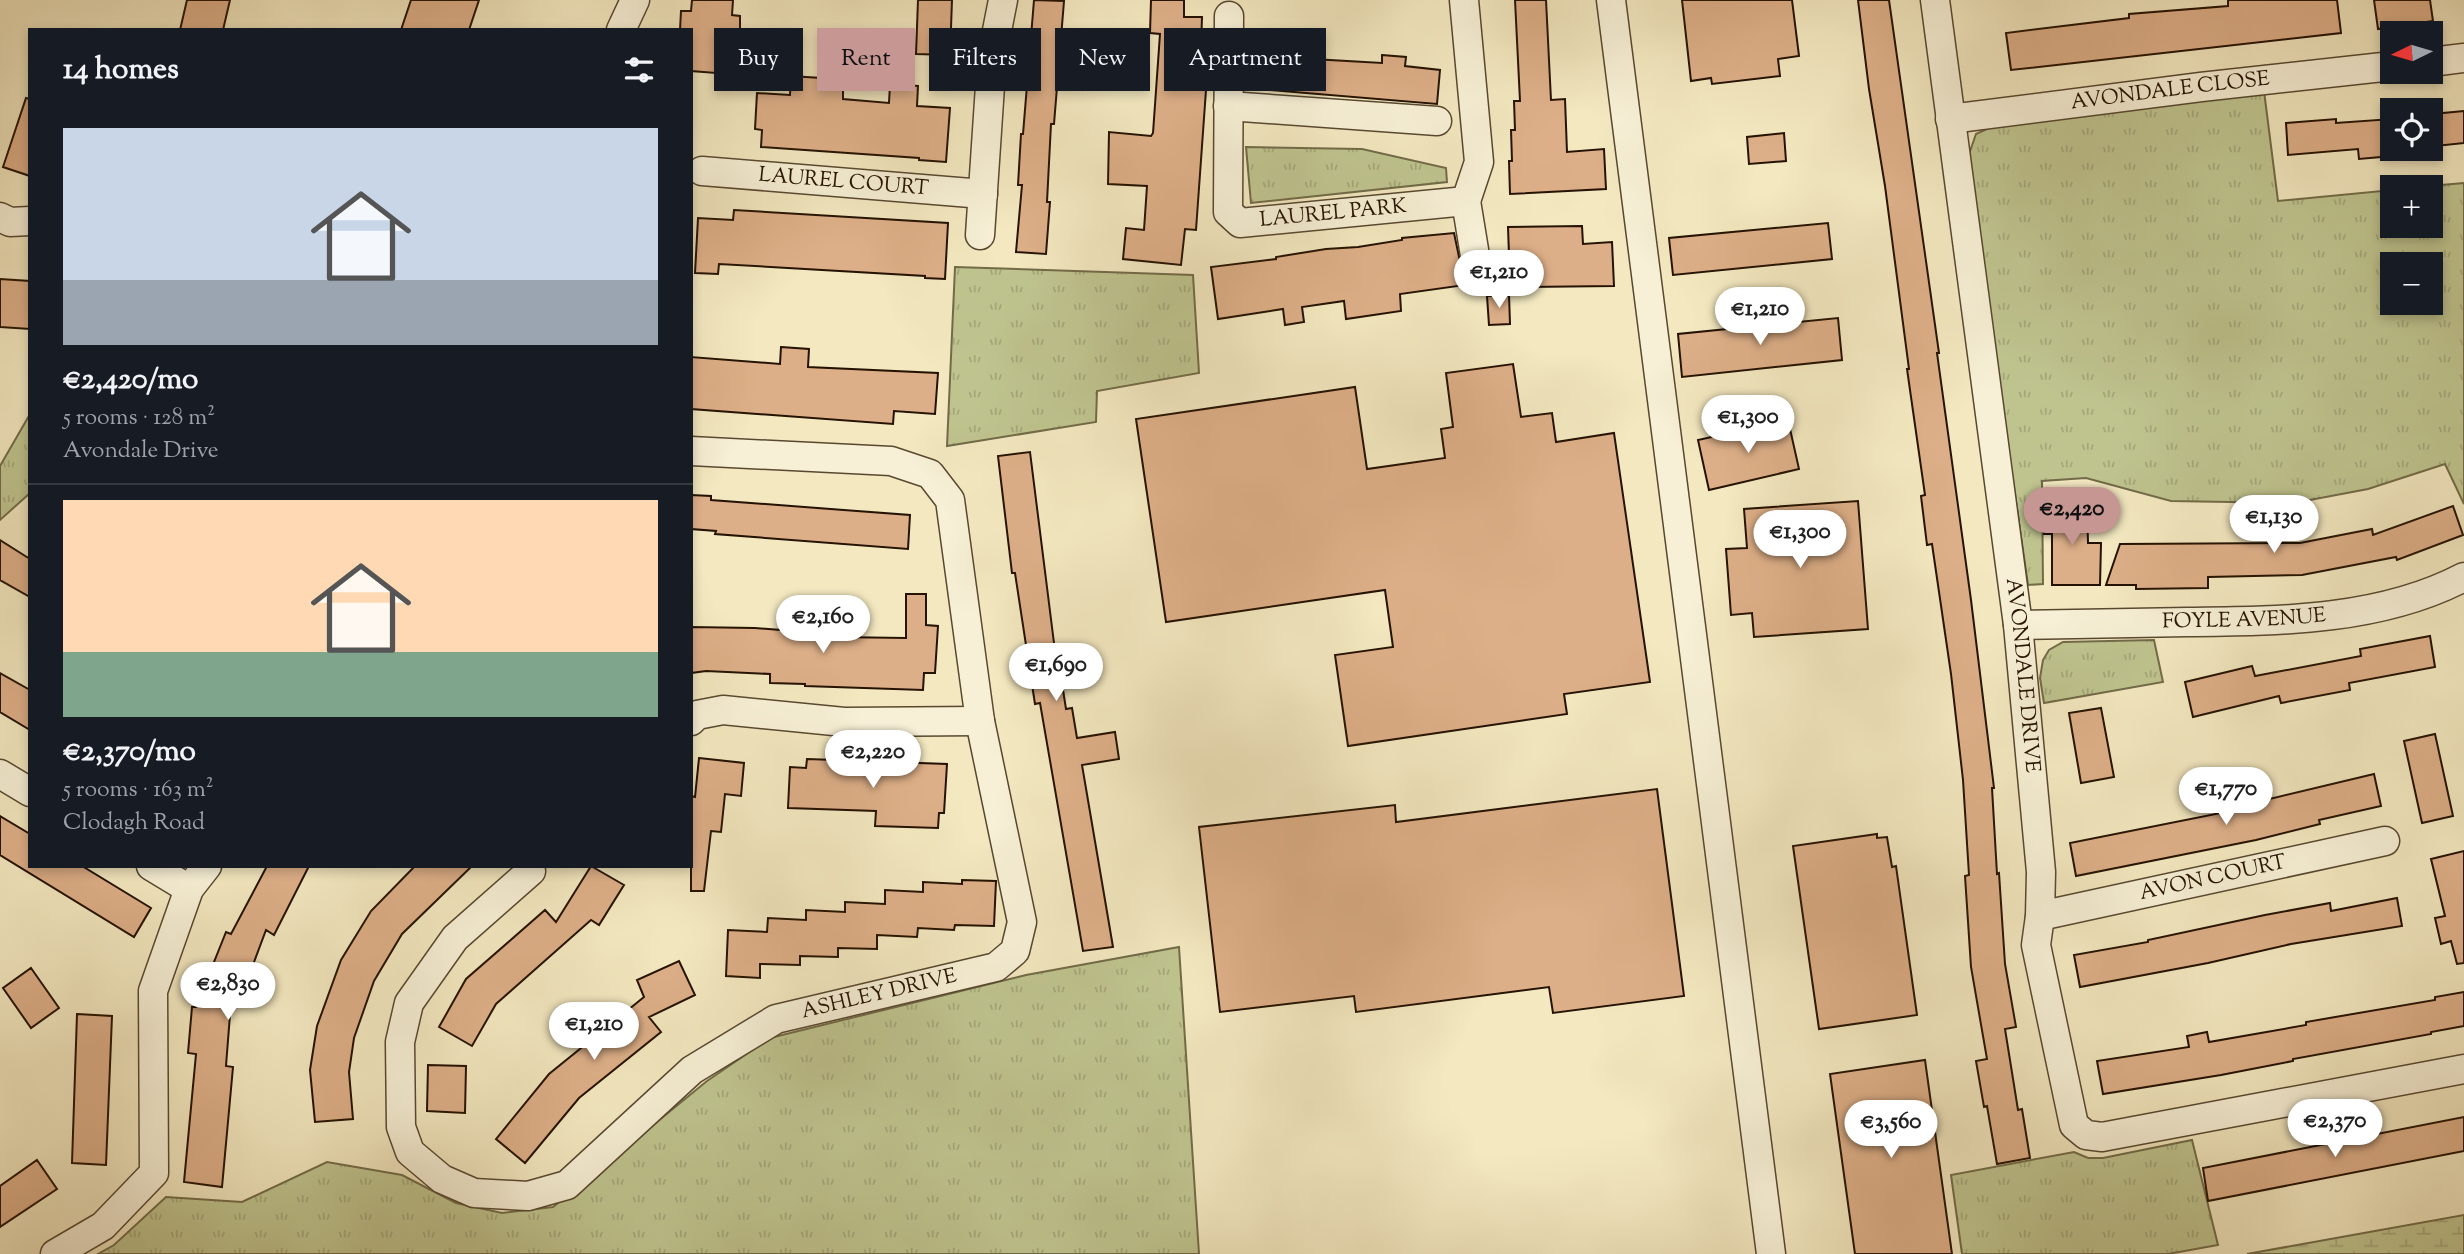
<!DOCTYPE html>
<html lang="en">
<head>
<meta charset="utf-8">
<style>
  :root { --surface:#171b24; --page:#242831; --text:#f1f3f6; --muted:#9ea1a6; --line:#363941; --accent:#c59692 }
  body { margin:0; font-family:"Sorts Mill Goudy",serif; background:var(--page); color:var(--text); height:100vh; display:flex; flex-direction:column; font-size:26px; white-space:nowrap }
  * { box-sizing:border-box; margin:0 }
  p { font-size:23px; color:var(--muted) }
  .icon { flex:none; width:38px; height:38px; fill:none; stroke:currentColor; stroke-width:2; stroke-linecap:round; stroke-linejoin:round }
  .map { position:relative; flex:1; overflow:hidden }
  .panel { position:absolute; left:28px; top:28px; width:665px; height:840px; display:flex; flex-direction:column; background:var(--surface); border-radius:0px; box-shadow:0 4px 10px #0003 }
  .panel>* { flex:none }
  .hud { position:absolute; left:714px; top:28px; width:665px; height:63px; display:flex; gap:14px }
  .needle { width:46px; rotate:265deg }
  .buttons { position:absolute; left:2380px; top:21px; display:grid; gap:14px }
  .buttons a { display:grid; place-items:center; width:63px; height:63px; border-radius:0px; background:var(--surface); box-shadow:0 4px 10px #0003; font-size:35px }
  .price { position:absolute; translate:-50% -60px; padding:0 16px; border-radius:24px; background:#fff; color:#222; font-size:23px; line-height:46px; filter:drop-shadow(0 2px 4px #0008) }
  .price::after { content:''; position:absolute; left:50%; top:42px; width:21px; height:16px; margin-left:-10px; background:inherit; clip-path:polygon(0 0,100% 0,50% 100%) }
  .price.selected { background:var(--accent); color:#111 }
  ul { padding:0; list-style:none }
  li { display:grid; align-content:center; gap:14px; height:371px; padding:0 35px }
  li+li { border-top:2px solid var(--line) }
  li span { display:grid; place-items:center; height:217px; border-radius:0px; color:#555 }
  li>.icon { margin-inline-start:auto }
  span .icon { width:126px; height:126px; fill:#fffc; stroke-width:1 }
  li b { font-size:30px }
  h2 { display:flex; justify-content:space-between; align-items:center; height:84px; padding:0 35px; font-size:30px }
  .chip { padding:0 24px; border-radius:0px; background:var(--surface); box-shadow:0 4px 10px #0003; font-size:24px; line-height:63px }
  .chip.selected { background:var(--accent); color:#111 }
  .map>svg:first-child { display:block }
  .grass { fill:url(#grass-tufts); stroke:#726b48; stroke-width:2; fill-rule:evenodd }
  .wetland { fill:url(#wetland-marsh); stroke:#726b48; stroke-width:2 }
  .building { fill:#ddaf88; stroke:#251200; stroke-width:2 }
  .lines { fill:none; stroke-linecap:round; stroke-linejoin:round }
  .street-casing { stroke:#584830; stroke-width:31 }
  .street { stroke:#f7f0d6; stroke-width:28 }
  .labels { text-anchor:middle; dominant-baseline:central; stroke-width:5; stroke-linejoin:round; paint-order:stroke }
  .street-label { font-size:21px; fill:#251200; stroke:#f7f0d6 }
</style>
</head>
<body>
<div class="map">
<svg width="2464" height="1254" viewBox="0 0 2464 1254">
  <defs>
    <pattern id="grass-tufts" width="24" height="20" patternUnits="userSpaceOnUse" patternTransform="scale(1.75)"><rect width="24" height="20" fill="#bfc48f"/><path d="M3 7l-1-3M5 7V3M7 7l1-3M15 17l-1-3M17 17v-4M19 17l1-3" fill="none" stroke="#a4a77a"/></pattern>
    <pattern id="wetland-marsh" width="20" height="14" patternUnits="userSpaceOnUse" patternTransform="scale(1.75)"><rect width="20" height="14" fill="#bfc48f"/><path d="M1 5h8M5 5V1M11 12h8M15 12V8" fill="none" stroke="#a4a77a"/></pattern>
  </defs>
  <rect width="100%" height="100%" fill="#f3e8c0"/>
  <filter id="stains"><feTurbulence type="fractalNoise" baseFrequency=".00286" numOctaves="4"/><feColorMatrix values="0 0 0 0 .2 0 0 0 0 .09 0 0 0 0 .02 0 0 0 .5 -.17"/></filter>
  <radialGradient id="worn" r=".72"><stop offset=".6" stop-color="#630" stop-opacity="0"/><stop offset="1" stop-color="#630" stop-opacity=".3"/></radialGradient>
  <!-- grass -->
  <path class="grass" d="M2264 91 2278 201 2392 190V226H2431V187H2418L2464 183V504L2445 464 2368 489 2294 503 2171 501 2086 478 2042 481 2043 584 2028 585 1967 160 1976 134 2002 122ZM2392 264H2431V303H2392Z
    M1246 147 1362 149 1446 168 1447 182 1251 203Z
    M955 267 1193 275 1199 373 1097 391 1096 422 947 446Z
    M30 414V493L0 520V466Z
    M2154 640 2163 682 2044 703 2040 678 2043 660 2049 650 2063 642Z
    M1179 947 1199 1254H98L114 1245 166 1197 242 1202 327 1162 402 1175 456 1203 502 1213 553 1207 707 1081 770 1038 1026 975Z
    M2192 1140 2218 1245 2168 1254H1962L1951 1175 2074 1152 2088 1158H2103Z"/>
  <!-- wetland -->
  <path class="wetland" d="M2464 1215V1254H2247Z"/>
  <!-- building -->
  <path class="building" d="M187 0H230L223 30H180Z
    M411 0H479L469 30H401Z
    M692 0H733L732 15 740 16V30H731L730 41 719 40 716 73 691 71V30H680L681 11H691Z
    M918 0H952L950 55 916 54Z
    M1034 0 1064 1 1054 124H1051L1047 202H1050L1046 254 1016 252 1022 185H1018L1021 134H1023Z
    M1151 0H1184V17H1202L1201 48H1209L1196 230 1185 229 1181 265 1123 259 1126 228 1144 230 1147 186 1108 184 1109 132 1151 136 1153 133 1160 34 1150 33Z
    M1515 0H1546L1551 100 1565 99 1567 152 1604 149 1606 189 1510 194 1509 161H1512L1511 130H1515L1514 101H1520Z
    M1682 0H1792L1799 56 1778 59 1780 76 1712 84 1711 78 1691 81Z
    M1858 0H1889L1939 353H1937L1971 600 1994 788H1992L1997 874 1999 873 2005 964 2016 1027 2005 1029 2018 1110 2022 1109 2030 1158 1997 1164 1987 1106 1984 1107 1976 1061 1987 1059 1971 967 1965 876 1969 875 1963 780 1951 674 1932 544 1927 545 1921 496 1925 495 1907 369H1909L1885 186 1869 89Z
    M2228 0H2337L2341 33 2011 70 2006 33 2129 18V14L2228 6Z
    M2374 0H2430L2433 21 2378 29Z
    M1382 55 1406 57 1405 66 1440 70 1437 104 1257 89 1259 56 1382 63Z
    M791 76 821 78 822 85 843 86V99L889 103 890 84 918 86 917 106 950 108 946 162 919 160V158L761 147 762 130 755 129 757 93 790 95Z
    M26 98 30 99V176L3 167Z
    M2464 111V143L2436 146 2433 114Z
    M2336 119V123L2392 119V156L2359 159 2358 149 2288 155 2286 123Z
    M1784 133 1786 161 1749 164 1747 137Z
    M734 210 948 223 945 279 925 278V276L719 264 718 274 695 273 698 218 733 220Z
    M1828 223 1832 259 1673 275 1669 238Z
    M1582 226 1583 244 1612 242 1614 286 1525 287 1524 255H1509L1508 227Z
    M1454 233 1465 285 1400 294 1401 311 1346 319 1344 301 1302 307 1304 322 1285 325 1283 309 1218 319 1211 267 1276 259V257L1326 249 1358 247 1402 240V238Z
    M0 279 30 281V329L0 327Z
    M1509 295 1510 324 1489 325 1487 296Z
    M1838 318 1842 360 1682 377 1678 334Z
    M781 347 809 349 808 367 938 373 935 414 894 411 893 424 691 409V357L780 364Z
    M1513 364 1521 417 1552 413 1556 442 1614 433 1650 682 1564 694 1567 714 1348 746 1335 655 1393 647 1385 590 1166 622 1136 419 1355 387 1367 469 1445 458 1441 429 1453 427 1446 373Z
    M1788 420 1799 469 1709 490 1698 440Z
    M1030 452 1055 651H1057L1066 709 1072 708 1077 738 1115 732 1119 759 1082 765 1113 947 1083 951 1040 703 1035 704 1015 573H1012L998 456Z
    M691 495 711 496V500L910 515 908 549 715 534 716 531 691 529Z
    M1858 501 1868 629 1754 637 1752 613 1731 615 1726 549 1747 548 1744 509Z
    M2453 506 2463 535 2397 560 2396 557 2302 575 2208 577V588L2136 589V585H2106L2120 544 2300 543 2372 529 2373 535Z
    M2087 507 2088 543H2101L2100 585H2052V534H2044L2043 508Z
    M0 540 30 559V597L0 580Z
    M906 594H926V625L938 626 935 673H924L923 690 805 686V684L770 683V674L706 671 691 673V627L755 628 793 631 792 634 836 637 906 638Z
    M2430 636 2435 667 2349 683 2350 690 2281 703 2279 696 2193 717 2185 682 2252 666 2255 676 2361 656 2360 649Z
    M0 673 30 690V730L0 712Z
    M2101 708 2114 777 2081 783 2069 713Z
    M2435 734 2453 816 2422 823 2404 741Z
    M699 758 744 763 741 796 725 794 721 832 711 831 704 891H691V796L695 797Z
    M807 759 947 764 944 813H939L938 828 875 826 876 811 788 808 790 767 806 768Z
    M2374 774 2381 806 2319 820 2320 824 2256 840 2076 876 2070 843 2261 805V801Z
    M1657 789 1684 996 1553 1013 1549 987 1356 1012 1354 996 1220 1012 1199 827 1395 805 1396 822Z
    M0 816 30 834V866H82L151 908 134 937 0 855Z
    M1877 834V838L1887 837 1892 867 1896 866 1917 1015 1819 1029 1793 846Z
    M2464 851V963L2457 964 2451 941 2441 944 2435 918 2445 916 2431 859Z
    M267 866H309L274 935 266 930 238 1005 231 1002 226 1066 233 1067 222 1187 184 1182 196 1054 188 1053 192 1007H196L226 932 231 934Z
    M415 866H472L402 934 374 981 354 1038 349 1072 353 1119 315 1122 310 1070 317 1026 341 960 371 911Z
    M591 866 624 885 599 925 591 920 496 1004 472 1046 439 1027 466 979 545 910 556 922Z
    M962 880 996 881 994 926 955 925 954 930 918 928 917 937 877 935V949L838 948V957L800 956V965L760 964V978L726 976 728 930 767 932 768 918 806 920V910L845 912V902L885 904V890L923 892V882L962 884Z
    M2397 898 2402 926 2291 944 2208 963 2080 987 2074 955 2148 942V940L2265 915 2330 903 2331 911Z
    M679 961 695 995 649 1017 661 1032 579 1098 525 1163 496 1139 549 1074 644 997 637 980Z
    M31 968 59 1008 31 1028 3 988Z
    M2464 992V1026L2431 1032V1034L2293 1059V1061L2221 1075 2103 1094 2097 1061 2189 1047 2187 1036 2207 1032 2209 1042 2306 1025V1022L2435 1000V997Z
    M77 1014 112 1016 106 1165 72 1163Z
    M1925 1060 1952 1254H1855L1830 1074Z
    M428 1065 466 1066 465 1113 427 1111Z
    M2464 1117V1151L2208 1201 2203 1168Z
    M37 1160 57 1189 0 1227V1186Z"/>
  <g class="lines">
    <!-- street casing -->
    <g class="street-casing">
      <g id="street">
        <path d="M1611 0 1771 1254"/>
        <path id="s1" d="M1935 0 2018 625 2041 872 2040 916 2036 945 2074 1125 2086 1135 2102 1137 2464 1069"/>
        <path id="s2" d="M1229 16 1228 212 1240 223 1466 201 1479 162 1464 0"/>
        <path d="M621 30 635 0"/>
        <path d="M2431 62 2464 58"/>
        <path d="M1228 106 1437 121"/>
        <path id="s3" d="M1950 119 2201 87 2392 66"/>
        <path id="s4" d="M702 171 983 194"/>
        <path d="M1466 201 1477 268"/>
        <path d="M0 217 10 222 30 221"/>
        <path d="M980 235 992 56 1003 0"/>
        <path id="s5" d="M2018 625C2075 624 2132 623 2188 622 2280 621 2380 621 2464 577"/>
        <path d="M691 721 697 715 723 710 844 722 980 721"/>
        <path d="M0 774 30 792"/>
        <path d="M151 866 189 889"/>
        <path id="s6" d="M531 871 455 938 409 1003 400 1042 401 1127 410 1152 442 1179 474 1193 528 1196 567 1185 692 1070 776 1019 996 967 1015 951 1022 922 980 721 950 500 930 474 891 461 691 451"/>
        <path id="s7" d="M2040 916 2385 841"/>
        <path d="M55 1254 103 1226 154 1173 153 991 189 889 207 866"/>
      </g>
    </g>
    <!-- street -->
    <use href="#street" class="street"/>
  </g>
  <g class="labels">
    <!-- street labels -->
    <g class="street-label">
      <text stroke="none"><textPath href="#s3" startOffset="222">AVONDALE CLOSE</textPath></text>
      <text stroke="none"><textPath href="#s4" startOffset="142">LAUREL COURT</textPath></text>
      <text stroke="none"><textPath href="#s2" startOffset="306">LAUREL PARK</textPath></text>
      <text stroke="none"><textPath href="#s5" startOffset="226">FOYLE AVENUE</textPath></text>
      <text stroke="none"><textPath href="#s1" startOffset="681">AVONDALE DRIVE</textPath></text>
      <text stroke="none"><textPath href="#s7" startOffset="177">AVON COURT</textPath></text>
      <text stroke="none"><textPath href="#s6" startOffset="878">ASHLEY DRIVE</textPath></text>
    </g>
  </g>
  <rect width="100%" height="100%" filter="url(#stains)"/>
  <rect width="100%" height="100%" fill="url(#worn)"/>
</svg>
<div class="buttons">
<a><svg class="needle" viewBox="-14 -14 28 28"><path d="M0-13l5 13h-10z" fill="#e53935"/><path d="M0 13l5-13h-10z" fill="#9ea1a6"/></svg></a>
<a><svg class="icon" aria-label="locate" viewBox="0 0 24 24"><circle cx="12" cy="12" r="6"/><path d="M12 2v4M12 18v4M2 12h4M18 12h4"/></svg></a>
<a>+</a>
<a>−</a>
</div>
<b class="price" style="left:1499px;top:310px">€1,210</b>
<b class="price" style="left:1760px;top:347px">€1,210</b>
<b class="price" style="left:1748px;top:455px">€1,300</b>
<b class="price selected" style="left:2072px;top:547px">€2,420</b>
<b class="price" style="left:2274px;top:555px">€1,130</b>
<b class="price" style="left:1800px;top:570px">€1,300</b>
<b class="price" style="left:823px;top:655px">€2,160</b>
<b class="price" style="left:1056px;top:703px">€1,690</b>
<b class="price" style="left:873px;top:790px">€2,220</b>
<b class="price" style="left:2226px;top:827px">€1,770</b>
<b class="price" style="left:228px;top:1022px">€2,830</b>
<b class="price" style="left:594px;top:1062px">€1,210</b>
<b class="price" style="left:2335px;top:1159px">€2,370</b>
<b class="price" style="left:1891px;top:1160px">€3,560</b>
<div class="hud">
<a class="chip">Buy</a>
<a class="chip selected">Rent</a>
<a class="chip">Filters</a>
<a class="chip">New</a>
<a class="chip">Apartment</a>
</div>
<section class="panel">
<h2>14 homes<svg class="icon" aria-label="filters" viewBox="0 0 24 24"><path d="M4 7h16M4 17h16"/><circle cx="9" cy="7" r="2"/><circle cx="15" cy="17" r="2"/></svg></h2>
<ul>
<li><span style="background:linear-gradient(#c9d6e8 70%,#9aa5b1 0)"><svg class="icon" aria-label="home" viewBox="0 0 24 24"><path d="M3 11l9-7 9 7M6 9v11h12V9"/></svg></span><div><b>€2,420/mo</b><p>5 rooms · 128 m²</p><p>Avondale Drive</p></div></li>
<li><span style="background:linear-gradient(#ffd9b3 70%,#7fa58c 0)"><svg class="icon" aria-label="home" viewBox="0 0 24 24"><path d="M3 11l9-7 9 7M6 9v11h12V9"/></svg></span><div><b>€2,370/mo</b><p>5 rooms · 163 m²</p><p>Clodagh Road</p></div></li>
</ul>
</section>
</div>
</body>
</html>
